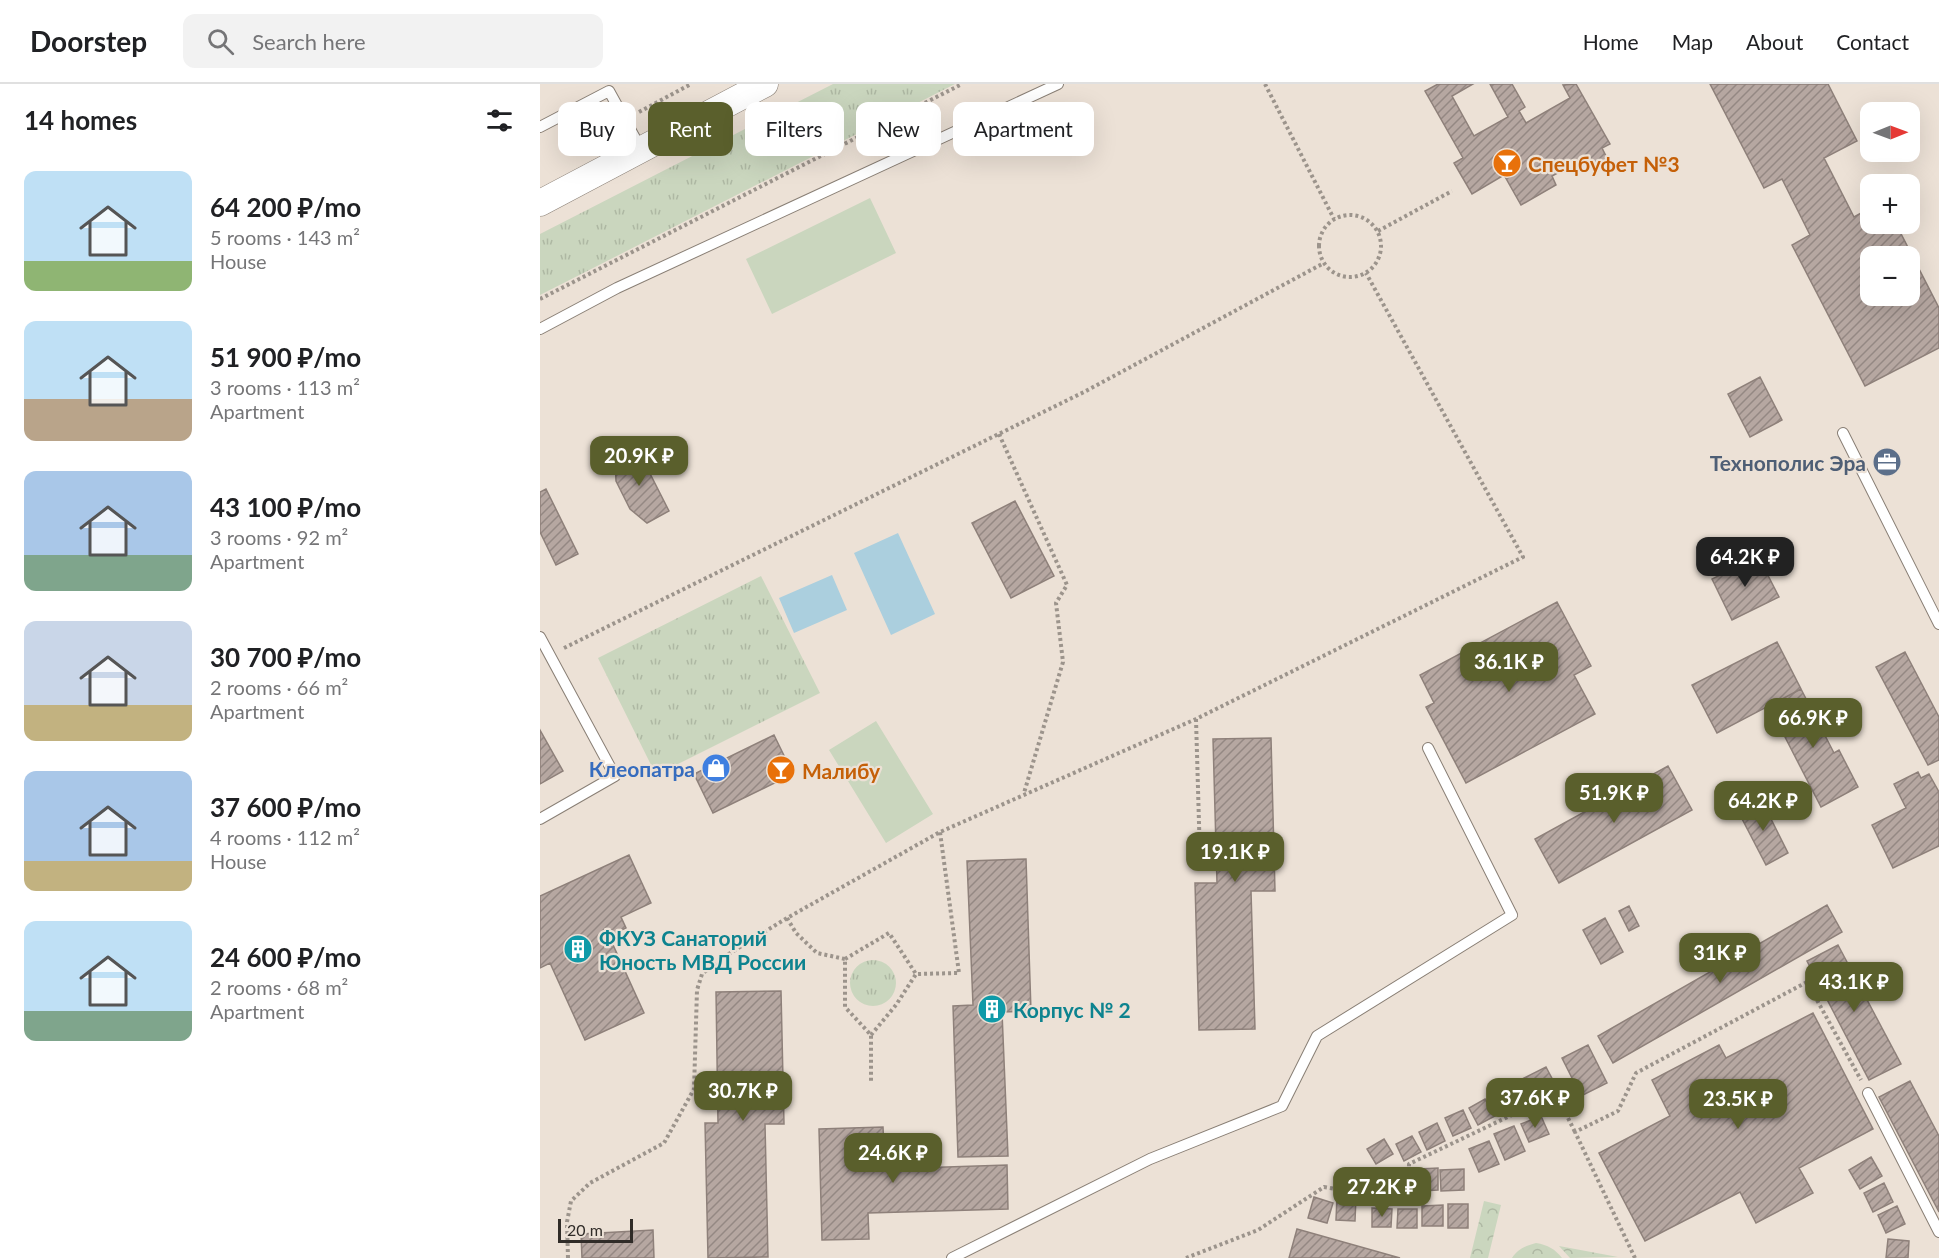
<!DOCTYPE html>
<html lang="en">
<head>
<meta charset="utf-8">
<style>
  :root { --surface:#fff; --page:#f2f2f2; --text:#202124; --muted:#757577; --line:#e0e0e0; --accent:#5a5f2c }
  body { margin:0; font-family:Lato,sans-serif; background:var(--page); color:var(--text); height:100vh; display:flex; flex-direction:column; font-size:22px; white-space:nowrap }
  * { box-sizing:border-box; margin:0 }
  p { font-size:20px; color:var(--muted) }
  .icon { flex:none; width:33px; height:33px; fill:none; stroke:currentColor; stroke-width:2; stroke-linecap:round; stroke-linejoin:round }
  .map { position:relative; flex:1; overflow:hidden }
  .drawer { display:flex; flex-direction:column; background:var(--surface); width:540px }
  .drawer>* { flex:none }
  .hud { position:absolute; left:18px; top:18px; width:570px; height:54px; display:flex; gap:12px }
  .needle { width:39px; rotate:89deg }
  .tools { position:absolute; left:1320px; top:18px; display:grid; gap:12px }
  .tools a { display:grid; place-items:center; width:60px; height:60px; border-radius:12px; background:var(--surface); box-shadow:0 6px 24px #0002; font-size:30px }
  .scale { position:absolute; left:18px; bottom:15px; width:75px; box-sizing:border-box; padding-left:6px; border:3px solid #302c28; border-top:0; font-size:16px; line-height:21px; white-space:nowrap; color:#302c28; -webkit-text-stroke:4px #ece1d6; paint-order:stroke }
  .price { position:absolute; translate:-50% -51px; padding:0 14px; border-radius:12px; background:var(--accent); color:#fff; font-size:20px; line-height:39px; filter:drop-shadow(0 2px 3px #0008) }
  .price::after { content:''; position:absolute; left:50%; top:36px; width:18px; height:14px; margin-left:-9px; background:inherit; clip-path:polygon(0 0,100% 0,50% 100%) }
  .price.current { background:#222; color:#fff }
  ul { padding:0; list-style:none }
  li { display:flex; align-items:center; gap:18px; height:150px; padding:0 24px }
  li span { display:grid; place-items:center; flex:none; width:168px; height:120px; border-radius:12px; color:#555 }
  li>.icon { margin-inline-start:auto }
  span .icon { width:72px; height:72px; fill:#fffc; stroke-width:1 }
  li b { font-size:26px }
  h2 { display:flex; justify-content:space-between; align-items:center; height:72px; padding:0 24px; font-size:26px }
  .tag { padding:0 21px; border-radius:12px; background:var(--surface); box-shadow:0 6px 24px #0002; font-size:21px; line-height:54px }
  .tag.current { background:var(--accent); color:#fff }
  header { display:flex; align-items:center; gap:36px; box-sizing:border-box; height:84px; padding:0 30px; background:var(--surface); border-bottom:2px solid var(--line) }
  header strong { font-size:28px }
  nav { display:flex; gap:33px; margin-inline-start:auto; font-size:21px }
  .search { width:420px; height:54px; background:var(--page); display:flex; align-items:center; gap:15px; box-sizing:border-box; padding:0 21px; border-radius:12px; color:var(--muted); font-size:22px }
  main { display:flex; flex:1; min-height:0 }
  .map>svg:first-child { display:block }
  .grass { fill:url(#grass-tufts) }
  .park { fill:url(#park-crowns) }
  .garden { fill:#cad6be }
  .water { fill:#abcfde }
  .building { fill:url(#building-hatch); stroke:#8e807a; stroke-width:1.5; fill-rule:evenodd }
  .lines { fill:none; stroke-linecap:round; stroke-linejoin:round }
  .service-casing { stroke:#897f75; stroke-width:12 }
  .tertiary-casing { stroke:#897f75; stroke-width:27 }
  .path { stroke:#9c948c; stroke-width:4; stroke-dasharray:3 3; stroke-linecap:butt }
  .service { stroke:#fff; stroke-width:10 }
  .tertiary { stroke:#fff; stroke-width:26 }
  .labels { text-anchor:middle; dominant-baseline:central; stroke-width:4.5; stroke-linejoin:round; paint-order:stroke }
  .food-label { font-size:21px; font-weight:bold; fill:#c56008; stroke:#ece1d6; text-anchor:start }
  .service-label { font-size:21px; font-weight:bold; fill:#4e5e75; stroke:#ece1d6; text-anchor:end }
  .shop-label { font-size:21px; font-weight:bold; fill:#366cbe; stroke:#ece1d6; text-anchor:end }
  .culture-label { font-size:21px; font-weight:bold; fill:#0d838f; stroke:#ece1d6; text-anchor:start }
</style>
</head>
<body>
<header>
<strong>Doorstep</strong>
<div class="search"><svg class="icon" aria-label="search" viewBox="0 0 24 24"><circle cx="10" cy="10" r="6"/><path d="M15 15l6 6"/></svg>Search here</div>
<nav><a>Home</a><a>Map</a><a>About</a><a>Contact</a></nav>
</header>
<main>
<section class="drawer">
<h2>14 homes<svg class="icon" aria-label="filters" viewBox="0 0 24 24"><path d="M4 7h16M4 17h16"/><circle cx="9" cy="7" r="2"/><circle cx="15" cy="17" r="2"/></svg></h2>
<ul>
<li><span style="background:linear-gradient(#bfe0f5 75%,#8fb573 0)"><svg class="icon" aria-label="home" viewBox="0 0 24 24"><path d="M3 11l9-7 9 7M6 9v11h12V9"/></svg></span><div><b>64 200 ₽/mo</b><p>5 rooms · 143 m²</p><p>House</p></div></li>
<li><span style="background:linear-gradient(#bfe0f5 65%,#b9a48a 0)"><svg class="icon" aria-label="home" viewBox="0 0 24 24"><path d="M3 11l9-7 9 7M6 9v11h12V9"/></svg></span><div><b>51 900 ₽/mo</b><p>3 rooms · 113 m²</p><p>Apartment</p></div></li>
<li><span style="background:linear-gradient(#a9c7e8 70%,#7fa58c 0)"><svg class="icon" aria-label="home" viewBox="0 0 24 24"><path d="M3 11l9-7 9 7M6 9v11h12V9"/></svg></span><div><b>43 100 ₽/mo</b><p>3 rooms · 92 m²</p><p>Apartment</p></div></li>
<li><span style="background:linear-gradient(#c9d6e8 70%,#c2b280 0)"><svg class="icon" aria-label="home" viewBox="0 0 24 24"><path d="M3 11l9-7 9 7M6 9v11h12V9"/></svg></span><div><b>30 700 ₽/mo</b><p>2 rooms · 66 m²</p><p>Apartment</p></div></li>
<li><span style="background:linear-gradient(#a9c7e8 75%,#c2b280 0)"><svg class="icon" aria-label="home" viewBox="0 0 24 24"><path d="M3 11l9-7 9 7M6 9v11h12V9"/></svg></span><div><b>37 600 ₽/mo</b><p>4 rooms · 112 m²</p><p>House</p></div></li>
<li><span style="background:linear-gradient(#bfe0f5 75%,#7fa58c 0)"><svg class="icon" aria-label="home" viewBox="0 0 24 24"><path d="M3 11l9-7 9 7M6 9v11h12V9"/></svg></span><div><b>24 600 ₽/mo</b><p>2 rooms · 68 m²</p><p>Apartment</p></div></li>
</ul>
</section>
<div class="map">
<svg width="1399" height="1174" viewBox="0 0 1399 1174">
  <defs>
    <pattern id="grass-tufts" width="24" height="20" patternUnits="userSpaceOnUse" patternTransform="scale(1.5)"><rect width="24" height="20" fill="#cad6be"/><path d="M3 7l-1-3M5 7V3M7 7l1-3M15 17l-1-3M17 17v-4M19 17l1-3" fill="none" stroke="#aeb8a3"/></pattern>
    <pattern id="park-crowns" width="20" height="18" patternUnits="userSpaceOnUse" patternTransform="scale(1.5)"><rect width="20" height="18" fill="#cad6be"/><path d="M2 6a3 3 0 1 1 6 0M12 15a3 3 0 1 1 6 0" fill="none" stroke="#aeb8a3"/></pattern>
    <pattern id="building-hatch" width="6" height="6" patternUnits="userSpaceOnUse" patternTransform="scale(1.5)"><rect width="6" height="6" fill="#b6a7a1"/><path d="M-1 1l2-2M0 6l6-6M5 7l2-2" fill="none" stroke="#948883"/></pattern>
  </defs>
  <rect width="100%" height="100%" fill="#ece1d6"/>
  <!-- grass -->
  <path class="grass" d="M293 0H415L0 211V150Z
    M221 492 280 609 116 691 58 574Z
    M310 899a23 23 0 1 1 46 0a23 23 0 1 1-46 0Z"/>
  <!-- park -->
  <path class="park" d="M944 1117 961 1121 948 1174H930Z
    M996 1159C1008 1161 1015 1165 1022 1174H972C978 1165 985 1162 996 1159Z
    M1019 1162 1078 1173 1030 1174Z"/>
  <!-- garden -->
  <path class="garden" d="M330 114 356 169 232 230 206 175Z
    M336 637 393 730 346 759 289 666Z"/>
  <!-- water -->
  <path class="water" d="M358 449 395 530 351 551 314 469Z
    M292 491 307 526 254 549 239 514Z"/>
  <!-- building -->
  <path class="building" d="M898 0H933L912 12 934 52 968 33 950 0H972L985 23 979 27 986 39 1030 14 1023 1 1036 0 1070 60 1062 64 1067 74 1049 85 1043 75 1012 92 1016 101 981 121 964 91 932 110 914 79 923 74 885 7Z
    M1170 0H1288L1317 57 1284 74 1314 133 1330 124V140H1356L1399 224V264L1325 302 1252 161 1270 151 1242 95 1224 104ZM1330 172H1370V212H1330Z
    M1220 293 1242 336 1210 353 1188 310Z
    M97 364 129 427 107 439 90 425 76 397 75 375Z
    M6 405 38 470 16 481 0 448V408Z
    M475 417 514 492 471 514 432 439Z
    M1218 472 1239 513 1192 536 1172 495Z
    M1017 518 1051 582 1034 591 1055 630 926 699 886 623 894 619 880 591Z
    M1237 558 1261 605 1177 649 1152 601Z
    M1365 568 1399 633V676L1388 681 1336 583Z
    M1261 605 1294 669 1299 666 1318 703 1281 723 1229 622Z
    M0 646 23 687 0 700Z
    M234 651 253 690 173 729 154 690Z
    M731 654 735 807H711L715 945 659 946 655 799H677L673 655Z
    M1128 682 1152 726 1019 799 995 755Z
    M1378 688 1381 694 1389 690 1399 708V762L1353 784 1332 741 1366 724 1354 700Z
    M1221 715 1248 769 1226 781 1198 727Z
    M89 771 111 819 81 833 86 844 69 852 104 929 45 956 10 879 0 884V812Z
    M486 775 491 927 462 928 468 1072 418 1073 413 922 433 921 427 777Z
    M1287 821 1302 848 1073 979 1058 952Z
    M1089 822 1099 842 1089 847 1079 827Z
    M1065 834 1083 868 1061 880 1043 846Z
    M1298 861 1361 980 1329 996 1267 877Z
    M241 907 244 1040H225L228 1173 168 1174 165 1039H178L176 908Z
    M1273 929 1333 1045 1259 1084 1273 1109 1216 1139 1200 1108 1105 1157 1059 1069 1130 1032 1112 996 1179 961 1186 974Z
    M1048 961 1067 999 1041 1012 1022 974Z
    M1006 983 1016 1002 992 1014 982 995Z
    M1370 997 1399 1052V1128L1339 1013Z
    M972 999 981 1018 962 1027 953 1009Z
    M945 1015 955 1032 938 1041 929 1024Z
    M923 1026 931 1044 913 1052 905 1034Z
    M1001 1032 1009 1050 989 1058 981 1040Z
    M897 1039 905 1057 887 1066 879 1048Z
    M974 1042 985 1067 965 1076 954 1050Z
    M343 1043 345 1085 467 1081 468 1125 328 1129 329 1155 282 1156 279 1045Z
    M872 1052 881 1068 864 1077 856 1060Z
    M844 1055 853 1070 836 1080 827 1065Z
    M949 1057 959 1080 939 1088 929 1065Z
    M1331 1073 1342 1092 1320 1105 1309 1086Z
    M898 1084V1106L880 1107 879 1085Z
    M924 1085V1106L901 1107 900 1086Z
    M838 1087 855 1091 851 1110 834 1107Z
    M1344 1099 1353 1118 1333 1128 1324 1109Z
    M774 1113 793 1119 787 1139 768 1134Z
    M797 1113H816L815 1137 796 1136Z
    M908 1120H928V1144H908Z
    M903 1121V1142H882V1122Z
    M1357 1122 1365 1140 1346 1149 1338 1131Z
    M832 1124 852 1125 851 1143H832Z
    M858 1125H877V1144H857Z
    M757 1145 860 1174H749Z
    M113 1146 114 1174H42L41 1150Z
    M1348 1155 1369 1157 1368 1174H1346Z"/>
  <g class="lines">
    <!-- service casing -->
    <g class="service-casing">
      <path id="service" d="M0 43 69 7 101 65
        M0 245 77 204 518 0
        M1303 349 1399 540
        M0 553 75 692 0 735
        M1328 1009 1399 1148
        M412 1174 610 1075 742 1022 777 952 972 831 888 664"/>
    </g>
    <!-- tertiary casing -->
    <g class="tertiary-casing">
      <path id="tertiary" d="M0 119 225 0"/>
    </g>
    <!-- path -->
    <path class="path" d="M725 0 794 135
      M99 28 151 0
      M779 162a31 31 0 1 1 62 0a31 31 0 1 1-62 0Z
      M838 147 912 107
      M0 215 422 0
      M459 350 527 501 516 519 523 578 484 709
      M24 564 544 308 784 179
      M656 635 660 774
      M247 834 256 849 277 869 305 875V923L331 951V997
      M305 875 349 849 376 890
      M331 951 356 921 376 890 419 889 400 748
      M28 1174 27 1138 31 1117 50 1099 124 1059 154 1005 157 906 162 890 179 876 247 834 400 748 656 635 983 473 826 189
      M646 1174 718 1146 784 1103 868 1117 869 1080 1016 1010 1035 1048
      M1095 1174 1035 1048 1078 1027 1096 989 1267 898 1321 996"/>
    <!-- service -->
    <use href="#service" class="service"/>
    <!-- tertiary -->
    <use href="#tertiary" class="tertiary"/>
  </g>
  <!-- icons -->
  <defs>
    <g id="bar-disc" transform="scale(1.5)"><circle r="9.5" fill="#e8710a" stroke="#ece1d6"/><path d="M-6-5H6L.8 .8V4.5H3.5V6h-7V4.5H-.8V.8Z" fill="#fff"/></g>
    <g id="office-disc" transform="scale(1.5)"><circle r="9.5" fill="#5c6f8a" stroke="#ece1d6"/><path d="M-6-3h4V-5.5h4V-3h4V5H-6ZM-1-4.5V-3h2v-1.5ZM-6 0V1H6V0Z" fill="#fff"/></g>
    <g id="shop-disc" transform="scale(1.5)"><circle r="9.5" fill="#3f7fe0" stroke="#ece1d6"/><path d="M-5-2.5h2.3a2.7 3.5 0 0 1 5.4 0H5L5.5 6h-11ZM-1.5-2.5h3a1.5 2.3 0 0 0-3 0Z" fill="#fff"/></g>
    <g id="building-disc" transform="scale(1.5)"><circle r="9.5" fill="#0f9aa8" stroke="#ece1d6"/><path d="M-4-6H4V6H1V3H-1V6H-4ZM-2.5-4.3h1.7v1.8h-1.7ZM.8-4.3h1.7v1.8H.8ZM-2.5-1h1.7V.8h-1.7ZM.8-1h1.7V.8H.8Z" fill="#fff"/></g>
  </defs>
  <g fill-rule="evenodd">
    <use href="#bar-disc" x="967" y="79"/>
    <use href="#office-disc" x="1347" y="378"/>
    <use href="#shop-disc" x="176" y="684"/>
    <use href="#bar-disc" x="241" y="686"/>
    <use href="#building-disc" x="38" y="865"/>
    <use href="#building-disc" x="452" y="925"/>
  </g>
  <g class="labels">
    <!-- food labels -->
    <g class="food-label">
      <text x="988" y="79">Спецбуфет №3</text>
      <text x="262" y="686">Малибу</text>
    </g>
    <!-- service labels -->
    <g class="service-label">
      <text x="1326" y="378">Технополис Эра</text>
    </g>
    <!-- shop labels -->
    <g class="shop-label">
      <text x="155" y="684">Клеопатра</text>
    </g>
    <!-- culture labels -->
    <g class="culture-label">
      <text x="59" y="853">ФКУЗ Санаторий<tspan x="59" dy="24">Юность МВД России</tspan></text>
      <text x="473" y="925">Корпус № 2</text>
    </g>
  </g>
</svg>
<div class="tools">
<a><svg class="needle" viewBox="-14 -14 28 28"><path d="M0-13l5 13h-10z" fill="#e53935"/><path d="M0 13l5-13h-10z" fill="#757577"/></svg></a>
<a>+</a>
<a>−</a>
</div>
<div class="scale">20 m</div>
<b class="price" style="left:99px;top:403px">20.9K ₽</b>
<b class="price current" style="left:1205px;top:504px">64.2K ₽</b>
<b class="price" style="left:969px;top:609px">36.1K ₽</b>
<b class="price" style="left:1273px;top:665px">66.9K ₽</b>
<b class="price" style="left:1074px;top:740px">51.9K ₽</b>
<b class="price" style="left:1223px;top:748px">64.2K ₽</b>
<b class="price" style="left:695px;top:799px">19.1K ₽</b>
<b class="price" style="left:1180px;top:900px">31K ₽</b>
<b class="price" style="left:1314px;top:929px">43.1K ₽</b>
<b class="price" style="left:203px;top:1038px">30.7K ₽</b>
<b class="price" style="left:995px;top:1045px">37.6K ₽</b>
<b class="price" style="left:1198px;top:1046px">23.5K ₽</b>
<b class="price" style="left:353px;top:1100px">24.6K ₽</b>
<b class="price" style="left:842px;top:1134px">27.2K ₽</b>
<div class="hud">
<a class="tag">Buy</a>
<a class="tag current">Rent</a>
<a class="tag">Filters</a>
<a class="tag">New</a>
<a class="tag">Apartment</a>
</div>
</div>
</main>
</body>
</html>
